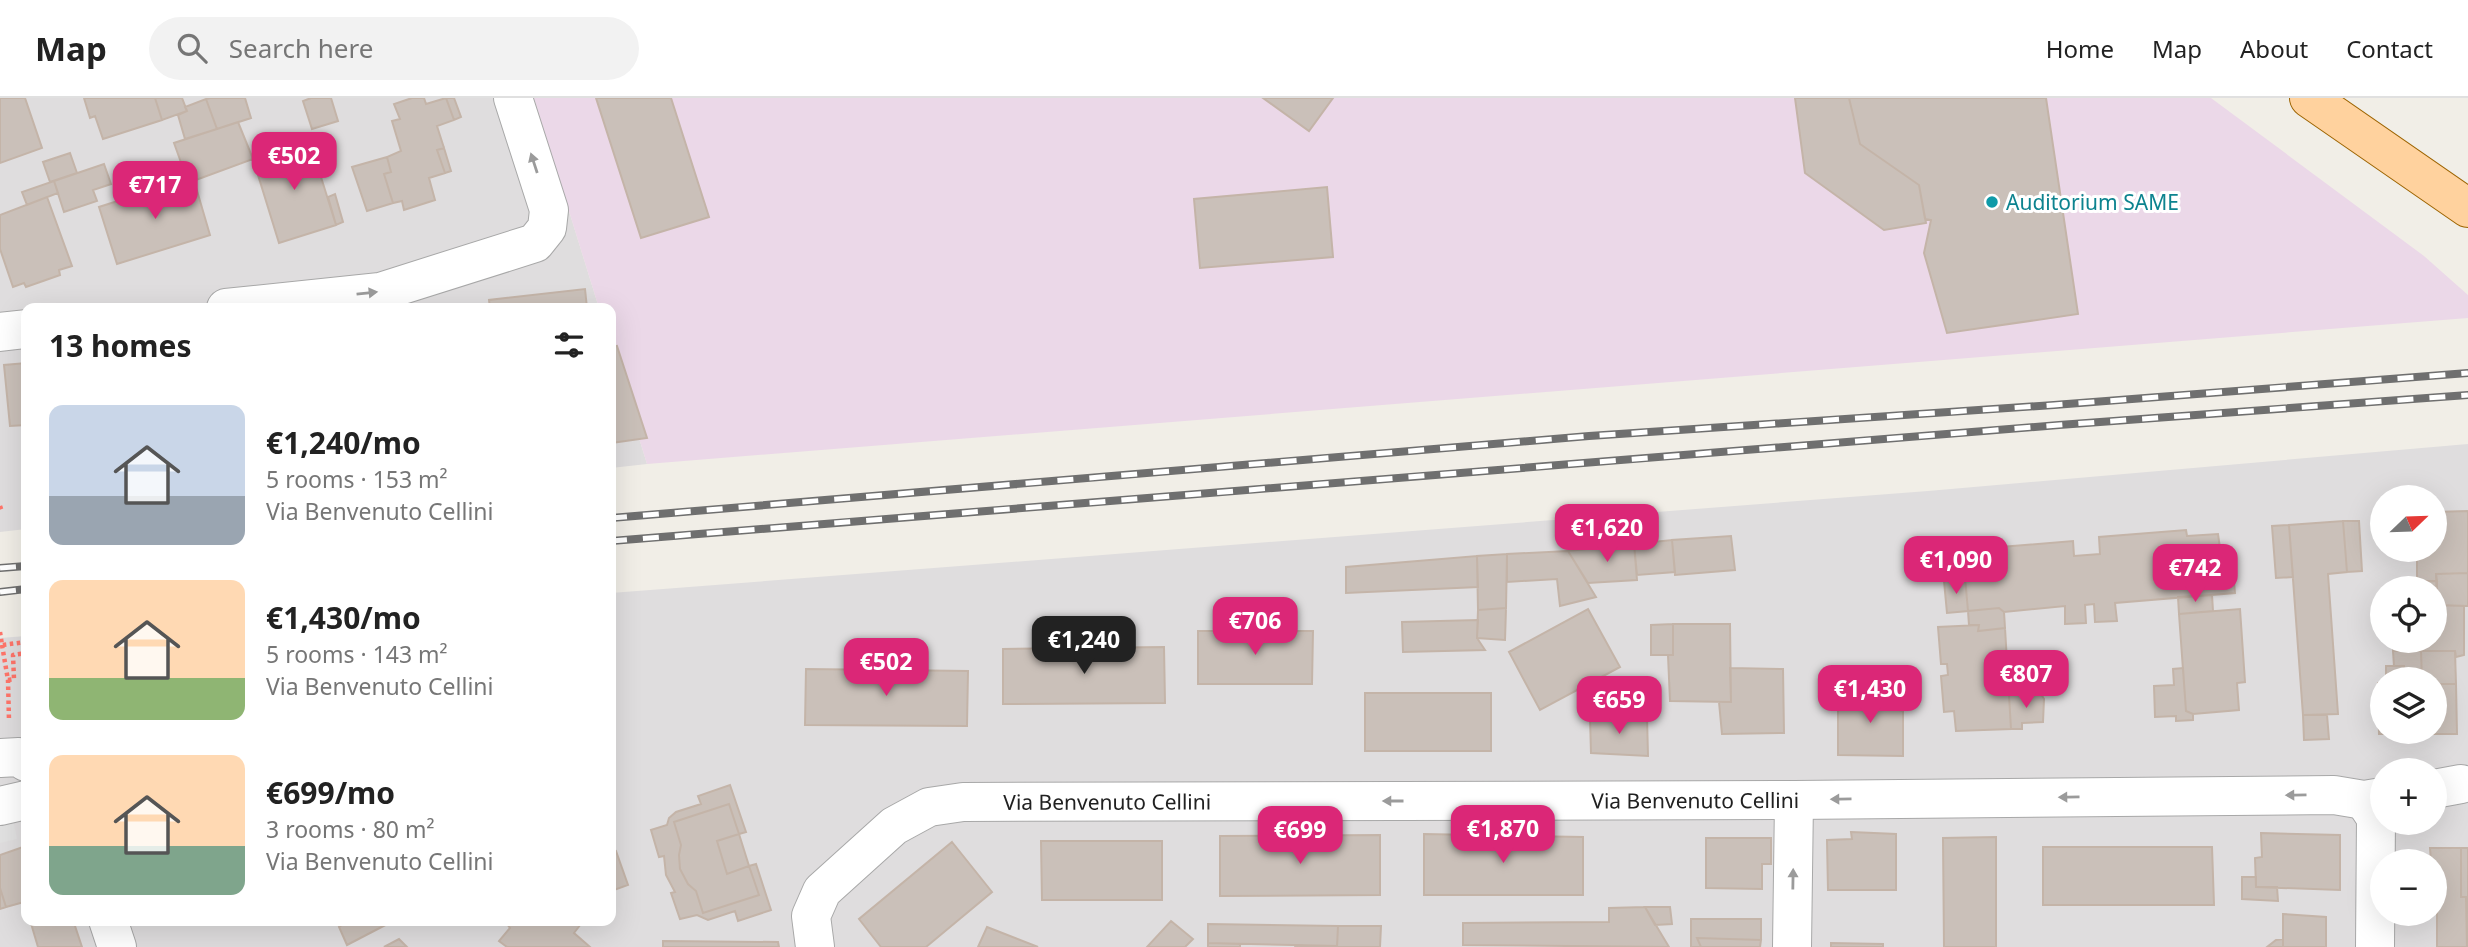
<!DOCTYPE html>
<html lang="en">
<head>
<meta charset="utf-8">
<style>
  :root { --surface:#fff; --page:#f2f2f2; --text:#222; --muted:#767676; --line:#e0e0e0; --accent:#db2777 }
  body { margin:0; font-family:"Noto Sans",sans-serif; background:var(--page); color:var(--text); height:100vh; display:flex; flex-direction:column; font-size:26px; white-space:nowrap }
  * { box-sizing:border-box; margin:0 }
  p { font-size:23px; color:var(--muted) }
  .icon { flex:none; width:38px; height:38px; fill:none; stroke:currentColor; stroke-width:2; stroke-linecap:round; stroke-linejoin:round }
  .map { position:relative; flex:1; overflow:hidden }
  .drawer { position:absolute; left:21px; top:205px; width:595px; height:623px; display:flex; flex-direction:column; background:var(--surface); border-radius:14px; box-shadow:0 7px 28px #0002 }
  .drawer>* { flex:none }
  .needle { width:46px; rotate:67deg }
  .controls { position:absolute; left:2370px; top:387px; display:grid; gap:14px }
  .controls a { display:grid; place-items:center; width:77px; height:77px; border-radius:50%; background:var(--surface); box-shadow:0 7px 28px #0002; font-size:35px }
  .price { position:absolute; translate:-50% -60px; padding:0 16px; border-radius:14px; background:var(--accent); color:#fff; font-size:23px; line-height:46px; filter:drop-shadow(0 2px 4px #0008) }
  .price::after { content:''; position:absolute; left:50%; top:42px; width:21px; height:16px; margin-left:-10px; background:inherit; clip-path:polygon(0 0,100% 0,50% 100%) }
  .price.current { background:#222; color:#fff }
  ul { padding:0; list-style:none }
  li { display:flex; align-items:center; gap:21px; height:175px; padding:0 28px }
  li span { display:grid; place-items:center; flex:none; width:196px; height:140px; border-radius:14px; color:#555 }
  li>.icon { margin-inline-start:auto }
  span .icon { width:84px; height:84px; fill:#fffc; stroke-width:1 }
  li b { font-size:30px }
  h2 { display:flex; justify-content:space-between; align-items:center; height:84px; padding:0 28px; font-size:30px }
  header { display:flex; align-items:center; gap:42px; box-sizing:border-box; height:98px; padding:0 35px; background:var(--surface); border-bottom:2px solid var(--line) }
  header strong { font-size:33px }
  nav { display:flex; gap:38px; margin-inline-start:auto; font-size:24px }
  .search { width:490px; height:63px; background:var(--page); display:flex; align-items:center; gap:18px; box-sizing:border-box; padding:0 24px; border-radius:38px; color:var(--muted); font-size:26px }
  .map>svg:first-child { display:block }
  .residential { fill:#dfddde; fill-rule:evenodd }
  .industrial { fill:#ebd8e8 }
  .parking { fill:#e1e1e1 }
  .building { fill:#cac0b9; stroke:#c4b4a8; stroke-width:2 }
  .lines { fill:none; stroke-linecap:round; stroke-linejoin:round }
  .minor-casing { stroke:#a8a8a8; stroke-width:40 }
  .major-casing { stroke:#9d6400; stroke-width:40 }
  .path { stroke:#ff756a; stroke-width:4.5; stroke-dasharray:3.5 3.5; stroke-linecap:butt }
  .minor { stroke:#fff; stroke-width:38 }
  .major { stroke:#ffd29e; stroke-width:38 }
  .rail-casing { stroke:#6f6f6f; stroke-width:8 }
  .rail { stroke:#fff; stroke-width:5; stroke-dasharray:16; stroke-linecap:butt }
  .oneway { fill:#9b9b9b }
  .culture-dot { fill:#0f9aa8; stroke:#fff; stroke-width:2.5 }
  .labels { text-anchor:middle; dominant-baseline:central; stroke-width:6; stroke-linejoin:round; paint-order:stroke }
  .culture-label { font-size:21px; fill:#0d838f; stroke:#fff; text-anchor:start }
  .street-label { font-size:21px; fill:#212121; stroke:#fff }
</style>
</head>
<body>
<header>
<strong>Map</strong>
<div class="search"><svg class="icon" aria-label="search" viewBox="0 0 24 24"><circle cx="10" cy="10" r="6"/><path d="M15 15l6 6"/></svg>Search here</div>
<nav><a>Home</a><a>Map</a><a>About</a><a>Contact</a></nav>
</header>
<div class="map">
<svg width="2468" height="849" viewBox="0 0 2468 849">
  <rect width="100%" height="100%" fill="#f1eee7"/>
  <!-- residential -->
  <path class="residential" d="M0 0H534L599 210H26V431L0 434Z
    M611 249 647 366 611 370Z
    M2468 346V849H0V540L26 538V822H611V495L1928 393ZM2382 399H2434V452H2382ZM2382 490H2434V542H2382ZM2382 581H2434V634H2382ZM2382 672H2434V724H2382ZM2382 763H2434V816H2382Z"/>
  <!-- industrial -->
  <path class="industrial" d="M534 0H2211L2424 158 2468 197V220L647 366 611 249V210H599Z"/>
  <!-- parking -->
  <path class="parking" d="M10 706 17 741 0 745V708Z"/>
  <!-- building -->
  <path class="building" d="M0 0H25L42 50 0 65Z
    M84 0H155L162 22 103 41 95 18 90 20Z
    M155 0H182L187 13 162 22Z
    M210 0H245L251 20 217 31 206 1Z
    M311 0H331L338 23 312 31 303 3Z
    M412 0H424L426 6 446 0 454 22 437 28 444 50 437 52 445 75 429 80 435 102 404 112 402 103 393 105 384 76 391 74 387 59 401 53 392 23 400 21 394 6Z
    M446 0H454L461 19 454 22Z
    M596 0H671L709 119 641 140Z
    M1263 0H1333L1309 33Z
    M1795 0H1849L1860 46 1919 87 1926 125 1884 132 1805 75Z
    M1849 0H2046L2078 216 1947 235 1924 155 1931 122 1925 121 1919 87 1860 46Z
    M206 1 217 31 185 41 178 17 187 13 185 9Z
    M238 24 253 61 193 83V79L187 81 174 45Z
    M310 44 336 127 279 145 253 61Z
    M444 50 451 73 445 75 437 52Z
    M70 55 77 75 50 84 43 64Z
    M387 59 391 74 384 76 393 105 367 113 352 69Z
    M104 66 111 86 93 92 97 103 64 114 54 83Z
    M193 79 210 137 117 166 99 109Z
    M54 83 58 95 27 107 22 94Z
    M1327 89 1333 159 1200 170 1194 101Z
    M335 96 343 124 336 127 328 99Z
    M47 99 72 168 59 172 60 177 26 189 24 185 13 189 0 151V117Z
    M585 191 587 210H490L489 202Z
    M617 248 647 340 611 345V249Z
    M26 265V327L10 328 4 267Z
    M2468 413V475L2436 476 2437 483H2417V452H2434V414Z
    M2343 423 2347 474 2328 476 2338 616 2303 617 2289 427Z
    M2343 423H2359L2362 473 2347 474Z
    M2289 427 2293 479 2276 480 2272 428Z
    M2186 432 2187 438 2218 436 2220 450 2207 451V464L2232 462 2235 495 2115 505 2117 523 2095 524 2094 506 2085 507 2086 525 2065 526V508L2004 514 1999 510 1968 513 1964 467 1954 468 1952 453 2073 443 2074 458 2100 456 2099 439Z
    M1731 438 1735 472 1675 477 1672 442Z
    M1672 442 1675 474 1637 477 1634 446Z
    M1634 446 1637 482 1588 485 1568 453Z
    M1568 453 1596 499 1560 508 1557 481 1507 484V456Z
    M1507 456 1506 510 1478 512 1477 458Z
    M1477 458 1478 489 1346 495V469Z
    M2468 475V508L2437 507 2436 476Z
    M1965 480 1968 513 1947 515 1944 483Z
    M2437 483V507L2464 508V557L2456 559 2455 553H2393V542H2434V490H2409V484Z
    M2212 497 2213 513 2179 516 2178 499Z
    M1506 510 1505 542 1477 540 1478 512Z
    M1999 510 2004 514 2005 530 1978 533 1979 527H1969L1968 513Z
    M1588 511 1620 569 1540 612 1509 554Z
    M2240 511 2245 584 2237 585 2239 612 2193 616 2186 613 2179 516Z
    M1478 522 1477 540 1485 552 1403 554 1402 524Z
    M1673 526H1730L1731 604 1670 603 1668 557H1673Z
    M1673 526V557H1651V527Z
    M1979 527 1978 533 2005 530 2011 631 1956 633 1954 613 1944 614 1941 578 1948 577 1947 566H1941L1938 529Z
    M1198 533H1313L1312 586H1198Z
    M1164 549 1165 605 1003 606V551Z
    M2393 553H2421L2422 581H2404V568H2394Z
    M2421 553H2455L2456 586H2434V581H2422Z
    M2386 568H2404V581H2386Z
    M1730 570 1783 571 1784 635 1722 636 1719 604H1731Z
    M2183 570 2186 613 2193 616V622L2176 623V618L2155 619 2154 588 2174 587 2173 571Z
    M806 571 968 573 967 628 805 627Z
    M1635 583 1650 600 1645 605 1647 619H1625V605L1634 604 1626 592Z
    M2378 585H2382V634H2434V586H2456L2457 636H2379Z
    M1365 595H1491V653H1365Z
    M1838 595H1899V612L1903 613V658L1838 657Z
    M2041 596 2044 601 2043 624 2022 625V631H2011L2009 597Z
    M2303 617H2327L2329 641 2304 642Z
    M1590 619H1647L1648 658 1591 655Z
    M730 687 746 734 739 736 729 706 674 724 681 747 679 757 680 771 688 786 696 793 703 815 759 797 749 768 756 766 771 812 738 823 735 813 708 822 697 817 680 821 671 795 675 794 666 777 664 758 659 759 651 732 667 727 669 720 676 714 701 706 698 698Z
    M729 706 739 736 717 743 727 776 749 768 759 797 703 815 696 793 688 786 680 771 679 757 681 747 674 724Z
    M1851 734 1896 736V792H1828L1827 742 1852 741Z
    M2261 735 2340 737V792L2256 789 2255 760 2262 759Z
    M739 736 749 768 727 776 717 743Z
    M1424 736 1583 739V797H1424Z
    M1380 737V797L1220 798V738Z
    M1996 739V849H1944L1943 740Z
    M1706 740H1771V766H1762V791L1706 790Z
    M1041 743H1162V802H1042Z
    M952 744 992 794 926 849H881L859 821Z
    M26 748V811L24 804 6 809 0 790V757Z
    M2043 749H2212L2214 807H2043Z
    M2430 750H2461V799H2466L2467 849H2437V799H2434V763H2431Z
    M2461 750H2468V849L2466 799H2461Z
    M616 753 628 787 611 793V755Z
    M2242 779H2256V789H2277L2278 803 2242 801Z
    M0 790 6 809 0 811Z
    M1645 809 1669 849 1463 847V825L1609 824V810Z
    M1645 809H1670L1672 826 1655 827Z
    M2283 816 2326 819V849H2283Z
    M1691 821H1761V842L1697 840 1701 849H1691Z
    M30 822H73L82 849H38Z
    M395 822 347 847 339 829 350 822Z
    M584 822 574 835 590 849H507L499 843 510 830 504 822Z
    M1171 823 1193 841 1185 849H1147Z
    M1208 826 1338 828 1337 848 1208 845Z
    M1338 828H1381L1380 849H1337Z
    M987 829 1038 849H978Z
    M1697 840 1761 842 1760 849H1701Z
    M399 841 407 849H384Z
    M2283 841V849H2267L2276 842Z
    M663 843 778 844 779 849H663Z
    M1208 845 1240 846V849H1208Z
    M1831 845 1883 846V849H1831Z
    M1295 847 1337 848V849H1295Z"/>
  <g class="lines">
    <!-- minor casing -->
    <g class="minor-casing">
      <g id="minor">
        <path d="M226 210 380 194 535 145 547 130 549 112 513 0"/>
        <path d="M0 234 26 231"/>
        <path d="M0 660 19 659 26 664"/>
        <path d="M2434 691 2461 686"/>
        <path d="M2364 702 2376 720 2375 849"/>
        <path d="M0 708 26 702"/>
        <path d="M108 822 117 849"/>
        <path id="s1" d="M815 849 811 818 822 793 894 728 929 709 963 704 1794 702 2334 697 2364 702 2382 699"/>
        <path d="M1792 849 1794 702"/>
      </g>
    </g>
    <!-- major casing -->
    <g class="major-casing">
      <path id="major" d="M2309 0 2468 110"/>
    </g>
    <!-- path -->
    <path class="path" d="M0 408 2 414
      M0 534 2 547 26 544
      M2 547 8 582 9 623
      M8 582 14 581 13 557 26 555"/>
    <!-- minor -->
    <use href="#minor" class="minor"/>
    <!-- major -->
    <use href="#major" class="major"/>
    <!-- rail casing -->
    <g class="rail-casing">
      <path id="rail" d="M611 420 1589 338 2054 307 2468 275
        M611 443 2059 327 2468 297
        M0 470 26 468
        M0 494 26 491"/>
    </g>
    <!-- rail -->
    <use href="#rail" class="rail"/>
  </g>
  <!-- one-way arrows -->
  <defs><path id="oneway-solid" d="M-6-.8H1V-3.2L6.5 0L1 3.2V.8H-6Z" transform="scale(1.75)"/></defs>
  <g class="oneway">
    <use href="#oneway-solid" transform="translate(534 65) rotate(-108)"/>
    <use href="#oneway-solid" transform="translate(367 195) rotate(-6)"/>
    <use href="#oneway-solid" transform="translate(2296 697) rotate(179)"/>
    <use href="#oneway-solid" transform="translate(2069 699) rotate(179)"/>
    <use href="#oneway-solid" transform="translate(1841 701) rotate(179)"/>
    <use href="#oneway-solid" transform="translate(1393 703) rotate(180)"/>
    <use href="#oneway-solid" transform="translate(1793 781) rotate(-89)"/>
  </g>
  <!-- markers -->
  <circle class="culture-dot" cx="1992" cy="104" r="7"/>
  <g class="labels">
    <!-- culture labels -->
    <g class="culture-label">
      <text x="2006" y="104">Auditorium SAME</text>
    </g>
    <!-- street labels -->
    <g class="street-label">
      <text stroke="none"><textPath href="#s1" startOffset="962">Via Benvenuto Cellini</textPath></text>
      <text stroke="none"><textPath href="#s1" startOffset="374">Via Benvenuto Cellini</textPath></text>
    </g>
  </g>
</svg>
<div class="controls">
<a><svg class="needle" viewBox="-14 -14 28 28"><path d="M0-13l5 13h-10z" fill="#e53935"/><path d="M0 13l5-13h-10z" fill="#767676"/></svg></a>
<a><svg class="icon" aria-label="locate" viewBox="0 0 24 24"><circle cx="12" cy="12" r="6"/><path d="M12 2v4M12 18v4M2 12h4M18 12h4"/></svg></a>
<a><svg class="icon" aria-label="layers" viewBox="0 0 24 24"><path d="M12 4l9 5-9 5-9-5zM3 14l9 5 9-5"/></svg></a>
<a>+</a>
<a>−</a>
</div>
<b class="price" style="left:294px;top:94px">€502</b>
<b class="price" style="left:155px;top:123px">€717</b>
<b class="price" style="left:1607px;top:466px">€1,620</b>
<b class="price" style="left:1956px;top:498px">€1,090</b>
<b class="price" style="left:2195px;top:506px">€742</b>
<b class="price" style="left:1255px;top:559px">€706</b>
<b class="price current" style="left:1084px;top:578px">€1,240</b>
<b class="price" style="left:886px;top:600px">€502</b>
<b class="price" style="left:2026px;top:612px">€807</b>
<b class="price" style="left:1870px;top:627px">€1,430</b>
<b class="price" style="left:1619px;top:638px">€659</b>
<b class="price" style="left:1503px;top:767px">€1,870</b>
<b class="price" style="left:1300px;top:768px">€699</b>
<section class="drawer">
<h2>13 homes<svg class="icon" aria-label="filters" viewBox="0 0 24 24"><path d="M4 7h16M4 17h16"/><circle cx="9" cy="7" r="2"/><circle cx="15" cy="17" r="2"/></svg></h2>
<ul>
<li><span style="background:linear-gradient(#c9d6e8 65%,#9aa5b1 0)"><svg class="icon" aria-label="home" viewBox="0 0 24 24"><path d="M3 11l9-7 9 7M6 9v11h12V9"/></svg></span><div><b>€1,240/mo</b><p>5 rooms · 153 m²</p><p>Via Benvenuto Cellini</p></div></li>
<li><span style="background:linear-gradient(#ffd9b3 70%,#8fb573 0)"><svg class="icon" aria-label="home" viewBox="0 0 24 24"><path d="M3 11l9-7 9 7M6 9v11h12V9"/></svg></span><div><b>€1,430/mo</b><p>5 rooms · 143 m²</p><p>Via Benvenuto Cellini</p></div></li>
<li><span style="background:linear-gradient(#ffd9b3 65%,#7fa58c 0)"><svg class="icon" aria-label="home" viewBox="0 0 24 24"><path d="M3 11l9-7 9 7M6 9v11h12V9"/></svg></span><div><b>€699/mo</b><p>3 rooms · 80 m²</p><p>Via Benvenuto Cellini</p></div></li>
</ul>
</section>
</div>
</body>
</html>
